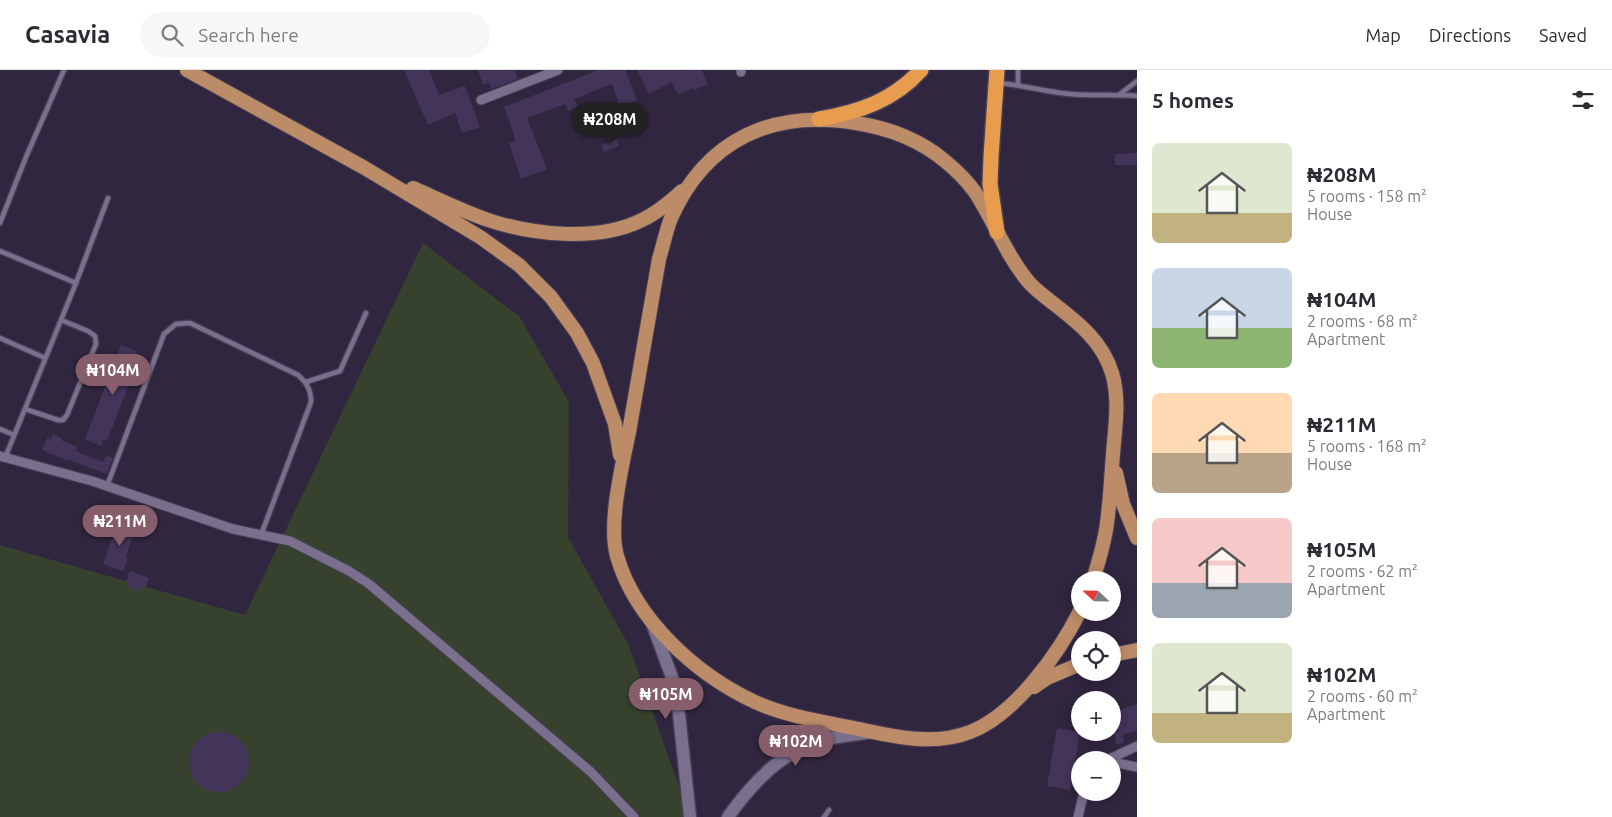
<!DOCTYPE html>
<html lang="en">
<head>
<meta charset="utf-8">
<style>
  :root { --surface:#fff; --page:#f7f7f7; --text:#2b2b33; --muted:#7c7c81; --line:#e1e1e2; --accent:#855d6b }
  body { margin:0; font-family:Ubuntu,sans-serif; background:var(--page); color:var(--text); height:100vh; display:flex; flex-direction:column; font-size:19px; white-space:nowrap }
  * { box-sizing:border-box; margin:0 }
  p { font-size:16px; color:var(--muted) }
  .icon { flex:none; width:28px; height:28px; fill:none; stroke:currentColor; stroke-width:2; stroke-linecap:round; stroke-linejoin:round }
  .map { position:relative; flex:1; overflow:hidden }
  .drawer { display:flex; flex-direction:column; background:var(--surface); width:475px }
  .drawer>* { flex:none }
  .needle { width:32px; rotate:292deg }
  .buttons { position:absolute; left:1071px; top:501px; display:grid; gap:10px }
  .buttons a { display:grid; place-items:center; width:50px; height:50px; border-radius:50%; background:var(--surface); box-shadow:0 2px 12px #0003; font-size:25px }
  .price { position:absolute; translate:-50% -42px; padding:0 11px; border-radius:18px; background:var(--accent); color:#fff; font-size:16px; line-height:32px; filter:drop-shadow(0 1px 2px #0008) }
  .price::after { content:''; position:absolute; left:50%; top:30px; width:15px; height:11px; margin-left:-8px; background:inherit; clip-path:polygon(0 0,100% 0,50% 100%) }
  .price.selected { background:#222; color:#fff }
  ul { padding:0; list-style:none }
  li { display:flex; align-items:center; gap:15px; height:125px; padding:0 15px }
  li span { display:grid; place-items:center; flex:none; width:140px; height:100px; border-radius:8px; color:#555 }
  li>.icon { margin-inline-start:auto }
  span .icon { width:60px; height:60px; fill:#fffc; stroke-width:1 }
  li b { font-size:21px }
  h2 { display:flex; justify-content:space-between; align-items:center; height:60px; padding:0 15px; font-size:21px }
  header { display:flex; align-items:center; gap:30px; box-sizing:border-box; height:70px; padding:0 25px; background:var(--surface); border-bottom:1px solid var(--line) }
  header strong { font-size:24px }
  nav { display:flex; gap:28px; margin-inline-start:auto; font-size:18px }
  .search { width:350px; height:45px; background:var(--page); display:flex; align-items:center; gap:12px; box-sizing:border-box; padding:0 18px; border-radius:28px; color:var(--muted); font-size:19px }
  main { display:flex; flex:1; min-height:0 }
  .map>svg:first-child { display:block }
  .green { fill:#36422d }
  .building { fill:#433459 }
  .lines { fill:none; stroke-linecap:round; stroke-linejoin:round }
  .lane-casing { stroke:#494055; stroke-width:7 }
  .street-casing { stroke:#494055; stroke-width:11 }
  .secondary-casing { stroke:#494055; stroke-width:15 }
  .primary-casing { stroke:#494055; stroke-width:16 }
  .highway-casing { stroke:#494055; stroke-width:18 }
  .lane { stroke:#7a6f8c; stroke-width:4.5 }
  .street { stroke:#7a6f8c; stroke-width:9 }
  .secondary { stroke:#7a6f8c; stroke-width:12 }
  .primary { stroke:#bc8b67; stroke-width:14 }
  .highway { stroke:#e89d4e; stroke-width:15 }
</style>
</head>
<body>
<header>
<strong>Casavia</strong>
<div class="search"><svg class="icon" aria-label="search" viewBox="0 0 24 24"><circle cx="10" cy="10" r="6"/><path d="M15 15l6 6"/></svg>Search here</div>
<nav><a>Map</a><a>Directions</a><a>Saved</a></nav>
</header>
<main>
<div class="map">
<svg width="1137" height="747" viewBox="0 0 1137 747">
  <rect width="100%" height="100%" fill="#30263f"/>
  <!-- green -->
  <path class="green" d="M423 173 519 246 569 332 568 467 629 576 690 747H0V475L245 545Z"/>
  <!-- building -->
  <path class="building" d="M404 0H429L439 25 465 16 480 57 462 63 455 43 428 55Z
    M478 0H515L517 9 491 19 489 13 483 15Z
    M598 0H625L637 30 620 37 612 14 574 29 578 36 568 41 565 34 527 48 547 99 521 109 509 73 515 71 513 65 514 64 504 37Z
    M637 0H702L708 15 694 20 693 18 678 25 672 12 649 24Z
    M617 69 619 76 604 82 601 75Z
    M1137 83V95H1115V84Z
    M121 275 137 281 135 287 139 289 107 371 103 370 101 376 85 369Z
    M53 364 62 368 61 370 78 377 76 381 92 388 103 392 106 385 113 388 106 404 72 391 70 388 68 391 42 380 47 368 51 369Z
    M117 453 132 457 131 459H137L134 468H132L126 487 128 488 123 501 103 494Z
    M130 501 149 508 145 519 140 518 139 521 127 516 129 513 126 511Z
    M1137 634V660L1123 665 1124 673 1116 674 1114 662H1119L1112 643Z
    M1057 658 1080 662 1070 720 1047 716Z
    M189 692a30 30 0 1 1 60 0a30 30 0 1 1-60 0Z"/>
  <g class="lines">
    <!-- lane casing -->
    <g class="lane-casing">
      <path id="lane" d="M1018 0V15
        M999 13C1023 15 1046 22 1070 24 1092 26 1115 24 1137 26
        M1120 24 1137 11
        M0 153 26 87 64 0
        M0 181 76 213
        M0 268 45 288
        M306 312 340 301 366 243
        M25 339 58 350H63L67 345 96 274 95 266 88 261 61 250
        M0 359 14 365
        M5 388 76 213 108 128
        M107 416 164 264 176 254 190 253 298 305C307 313 311 320 311 332L261 465
        M824 747 829 740"/>
    </g>
    <!-- street casing -->
    <g class="street-casing">
      <path id="street" d="M741 0V2
        M481 30 558 0
        M0 386 92 411 233 459 290 471 349 501 369 514 591 702 634 747
        M1107 690 1137 676
        M1112 692 1137 697
        M1078 747 1084 722"/>
    </g>
    <!-- secondary casing -->
    <g class="secondary-casing">
      <path id="secondary" d="M653 556 673 610 679 644 690 747
        M728 747C752 713 782 681 823 670 838 666 855 665 870 662"/>
    </g>
    <!-- primary casing -->
    <g class="primary-casing">
      <path id="primary" d="M187 0 363 97 480 167 519 195 551 227 577 263 593 293 615 354 620 385
        M413 118C438 129 462 141 488 150 533 165 598 172 642 150 657 143 670 132 682 121
        M1116 403 1123 434 1137 468
        M1080 541C1059 583 1015 645 970 662 935 676 895 667 859 659 825 652 788 647 755 632 697 605 635 550 617 486 608 454 622 396 629 362 639 304 649 247 659 189 663 176 666 161 671 148 706 69 773 39 856 53 888 58 920 70 945 91 956 100 967 111 975 122 994 151 1005 183 1027 210 1033 218 1042 224 1049 230 1076 251 1102 270 1112 303 1120 329 1115 357 1113 384 1111 409 1110 435 1106 460 1103 477 1098 494 1093 510
        M1112 585 1137 580
        M1034 617 1047 608 1080 594"/>
    </g>
    <!-- highway casing -->
    <g class="highway-casing">
      <path id="highway" d="M997 0 991 87 990 114 997 162
        M819 49C859 42 893 31 921 0"/>
    </g>
    <!-- lane -->
    <use href="#lane" class="lane"/>
    <!-- street -->
    <use href="#street" class="street"/>
    <!-- secondary -->
    <use href="#secondary" class="secondary"/>
    <!-- primary -->
    <use href="#primary" class="primary"/>
    <!-- highway -->
    <use href="#highway" class="highway"/>
  </g>
</svg>
<div class="buttons">
<a><svg class="needle" viewBox="-14 -14 28 28"><path d="M0-13l5 13h-10z" fill="#e53935"/><path d="M0 13l5-13h-10z" fill="#7c7c81"/></svg></a>
<a><svg class="icon" aria-label="locate" viewBox="0 0 24 24"><circle cx="12" cy="12" r="6"/><path d="M12 2v4M12 18v4M2 12h4M18 12h4"/></svg></a>
<a>+</a>
<a>−</a>
</div>
<b class="price selected" style="left:610px;top:75px">₦208M</b>
<b class="price" style="left:113px;top:326px">₦104M</b>
<b class="price" style="left:120px;top:477px">₦211M</b>
<b class="price" style="left:666px;top:650px">₦105M</b>
<b class="price" style="left:796px;top:697px">₦102M</b>
</div>
<section class="drawer">
<h2>5 homes<svg class="icon" aria-label="filters" viewBox="0 0 24 24"><path d="M4 7h16M4 17h16"/><circle cx="9" cy="7" r="2"/><circle cx="15" cy="17" r="2"/></svg></h2>
<ul>
<li><span style="background:linear-gradient(#dfe7d0 70%,#c2b280 0)"><svg class="icon" aria-label="home" viewBox="0 0 24 24"><path d="M3 11l9-7 9 7M6 9v11h12V9"/></svg></span><div><b>₦208M</b><p>5 rooms · 158 m²</p><p>House</p></div></li>
<li><span style="background:linear-gradient(#c9d6e8 60%,#8fb573 0)"><svg class="icon" aria-label="home" viewBox="0 0 24 24"><path d="M3 11l9-7 9 7M6 9v11h12V9"/></svg></span><div><b>₦104M</b><p>2 rooms · 68 m²</p><p>Apartment</p></div></li>
<li><span style="background:linear-gradient(#ffd9b3 60%,#b9a48a 0)"><svg class="icon" aria-label="home" viewBox="0 0 24 24"><path d="M3 11l9-7 9 7M6 9v11h12V9"/></svg></span><div><b>₦211M</b><p>5 rooms · 168 m²</p><p>House</p></div></li>
<li><span style="background:linear-gradient(#f6c9c9 65%,#9aa5b1 0)"><svg class="icon" aria-label="home" viewBox="0 0 24 24"><path d="M3 11l9-7 9 7M6 9v11h12V9"/></svg></span><div><b>₦105M</b><p>2 rooms · 62 m²</p><p>Apartment</p></div></li>
<li><span style="background:linear-gradient(#dfe7d0 70%,#c2b280 0)"><svg class="icon" aria-label="home" viewBox="0 0 24 24"><path d="M3 11l9-7 9 7M6 9v11h12V9"/></svg></span><div><b>₦102M</b><p>2 rooms · 60 m²</p><p>Apartment</p></div></li>
</ul>
</section>
</main>
</body>
</html>
